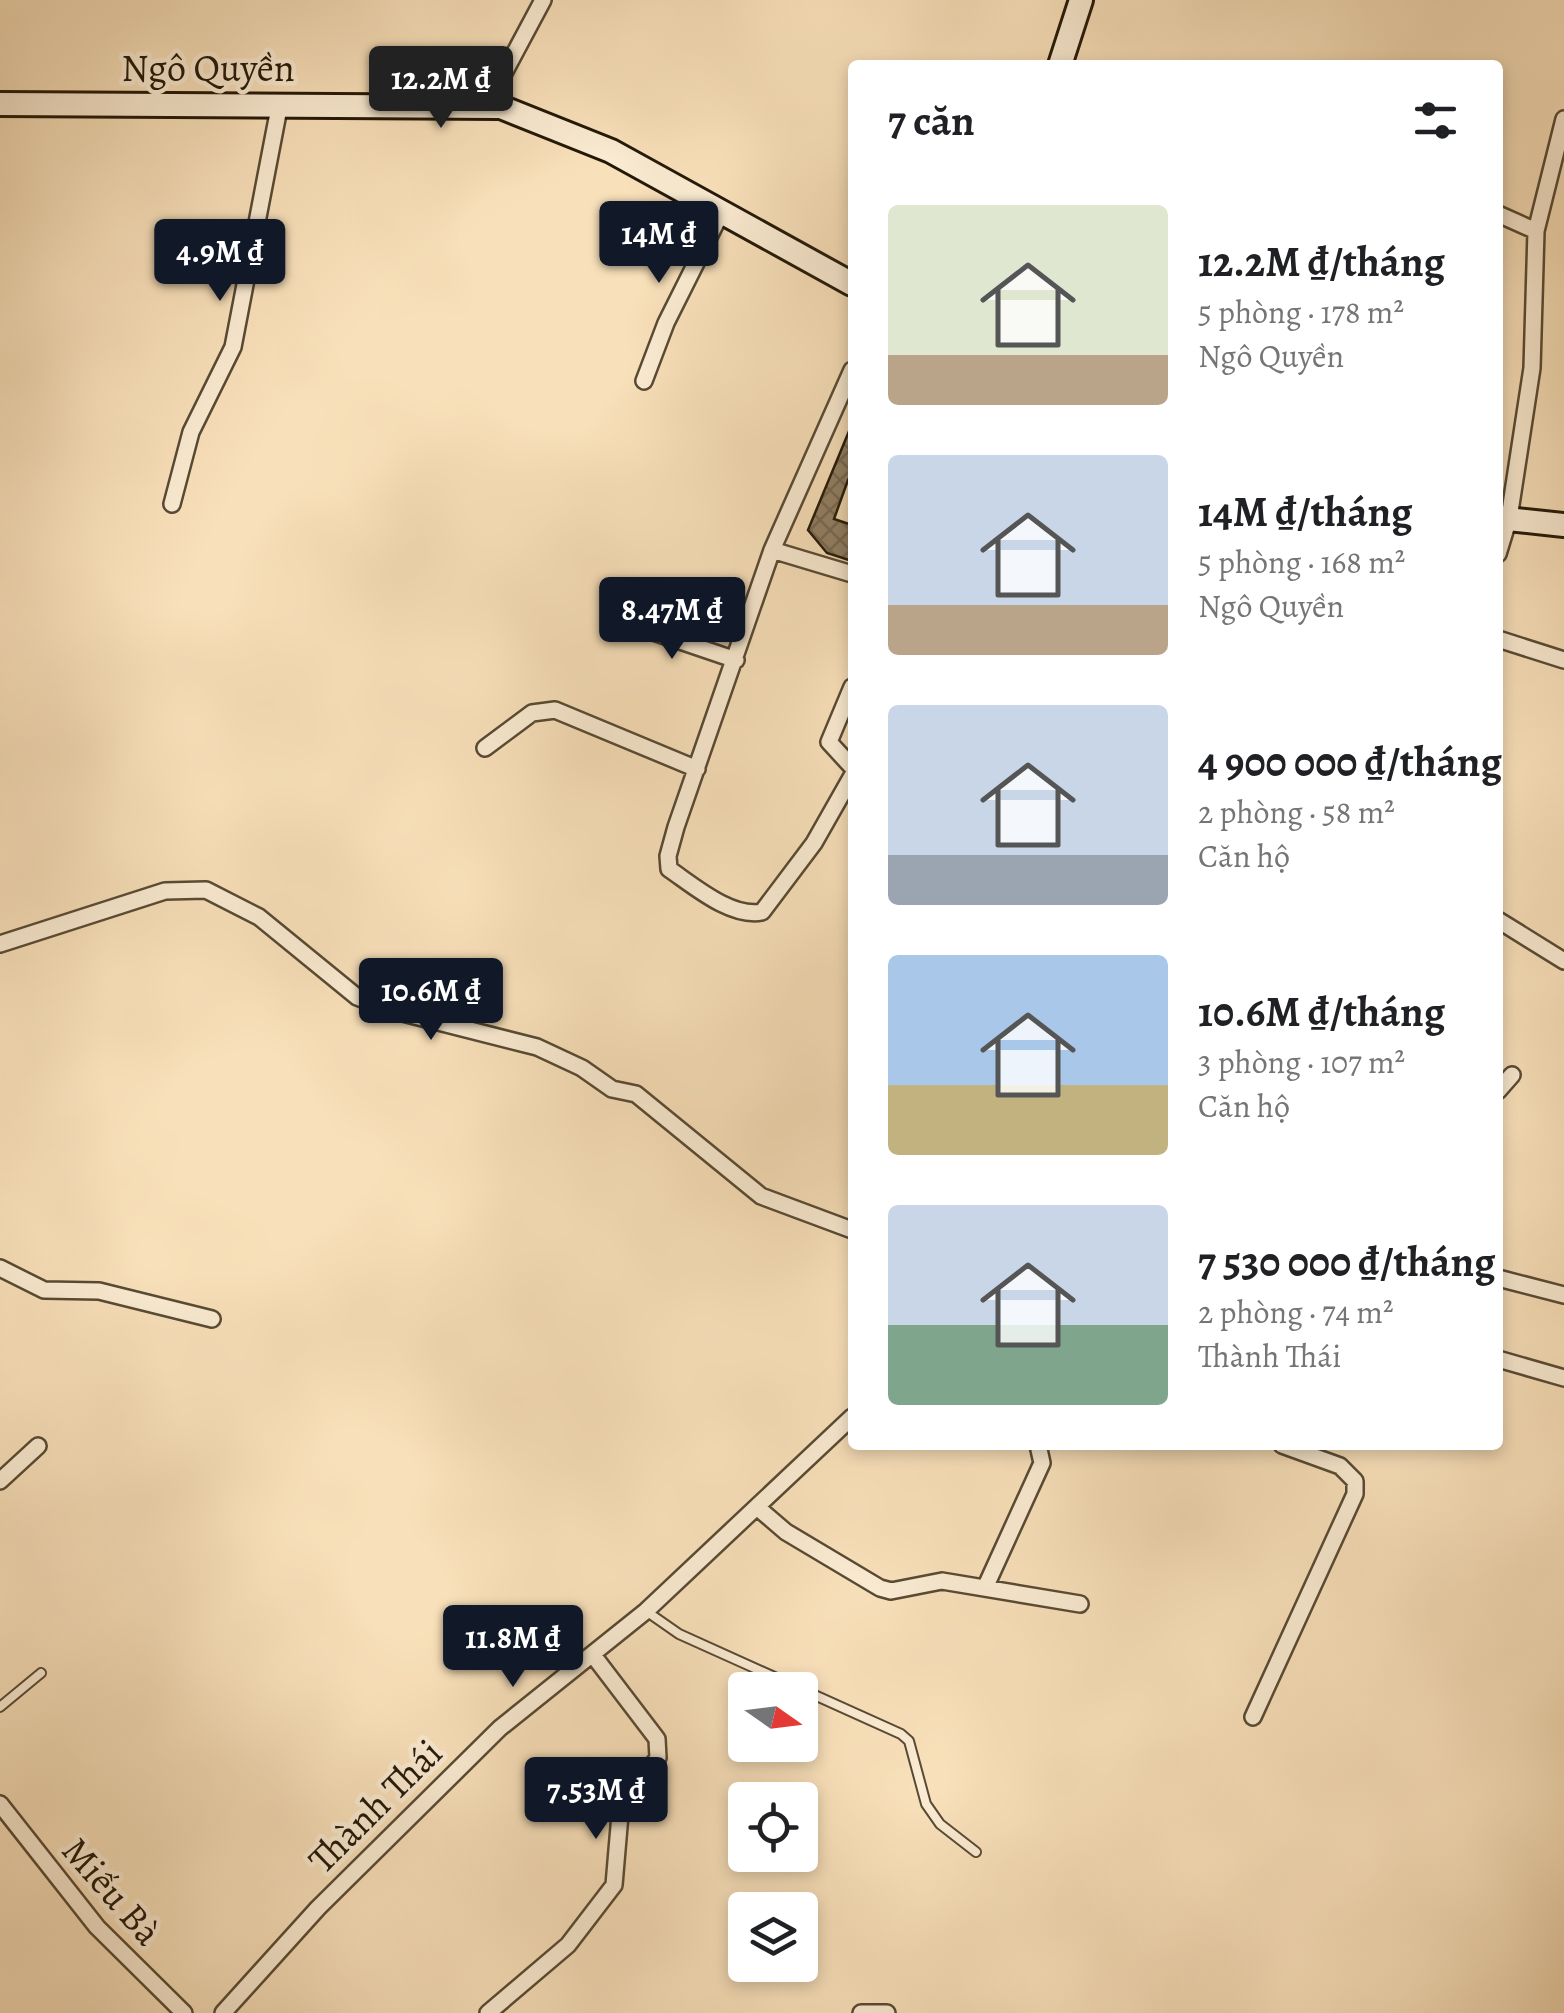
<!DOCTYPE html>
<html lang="vi">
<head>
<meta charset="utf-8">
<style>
  :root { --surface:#fff; --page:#f6f6f6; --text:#202124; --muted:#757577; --accent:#111827 }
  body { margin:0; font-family:Alegreya,serif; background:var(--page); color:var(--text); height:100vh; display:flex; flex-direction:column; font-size:38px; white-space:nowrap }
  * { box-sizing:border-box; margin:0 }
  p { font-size:32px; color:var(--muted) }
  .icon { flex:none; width:55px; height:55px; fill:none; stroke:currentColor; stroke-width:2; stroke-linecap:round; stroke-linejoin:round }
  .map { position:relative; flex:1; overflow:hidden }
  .panel { position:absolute; left:848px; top:60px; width:655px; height:1390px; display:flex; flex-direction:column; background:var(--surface); border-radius:10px; box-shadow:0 5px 15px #0003 }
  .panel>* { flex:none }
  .needle { width:65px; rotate:104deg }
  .controls { position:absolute; left:728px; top:1672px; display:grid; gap:20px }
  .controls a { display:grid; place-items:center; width:90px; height:90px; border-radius:10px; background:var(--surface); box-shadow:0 5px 15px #0003; font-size:50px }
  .price { position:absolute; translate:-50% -85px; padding:0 22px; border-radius:10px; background:var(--accent); color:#fff; font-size:32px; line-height:65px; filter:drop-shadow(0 2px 5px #0008) }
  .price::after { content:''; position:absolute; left:50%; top:60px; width:30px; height:22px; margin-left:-15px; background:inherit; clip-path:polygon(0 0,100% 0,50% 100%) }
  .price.active { background:#222; color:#fff }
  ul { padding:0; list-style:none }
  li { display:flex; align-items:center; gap:30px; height:250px; padding:0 40px }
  li span { display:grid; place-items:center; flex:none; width:280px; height:200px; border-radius:10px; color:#555 }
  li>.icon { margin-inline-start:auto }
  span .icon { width:120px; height:120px; fill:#fffc; stroke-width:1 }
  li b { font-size:42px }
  h2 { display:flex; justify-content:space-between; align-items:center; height:120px; padding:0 40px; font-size:42px }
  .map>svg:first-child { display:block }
  .building { fill:url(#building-cross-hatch); stroke:#231808; stroke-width:2.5 }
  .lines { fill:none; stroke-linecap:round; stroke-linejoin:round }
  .lane-casing { stroke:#584a34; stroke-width:12 }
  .street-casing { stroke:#584a34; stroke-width:20 }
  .secondary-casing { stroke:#231808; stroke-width:28 }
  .lane { stroke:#faebd2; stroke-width:8 }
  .street { stroke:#faebd2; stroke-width:15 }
  .secondary { stroke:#faebd2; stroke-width:22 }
  .labels { text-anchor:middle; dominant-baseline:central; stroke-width:9; stroke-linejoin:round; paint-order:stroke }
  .street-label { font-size:38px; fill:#231808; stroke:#faebd2 }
</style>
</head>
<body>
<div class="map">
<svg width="1564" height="2013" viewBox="0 0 1564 2013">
  <defs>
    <pattern id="building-cross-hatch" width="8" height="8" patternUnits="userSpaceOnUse" patternTransform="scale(2.5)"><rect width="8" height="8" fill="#928065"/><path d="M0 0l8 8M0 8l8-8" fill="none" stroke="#776851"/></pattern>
  </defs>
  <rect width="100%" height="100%" fill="#f8e0ba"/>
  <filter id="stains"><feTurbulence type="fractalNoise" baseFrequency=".002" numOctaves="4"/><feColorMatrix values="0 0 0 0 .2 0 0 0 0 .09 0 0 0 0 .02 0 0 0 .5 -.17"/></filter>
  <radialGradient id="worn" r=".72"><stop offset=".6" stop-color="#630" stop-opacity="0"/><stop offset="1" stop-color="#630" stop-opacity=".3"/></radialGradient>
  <!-- building -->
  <path class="building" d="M852 424V482L848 480 834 519 852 525V561L827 553 808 530Z"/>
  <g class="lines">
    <!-- lane casing -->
    <g class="lane-casing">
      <path id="lane" d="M646 1611 679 1634 901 1734 909 1741 926 1804 940 1824 976 1852
        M0 1707 41 1673"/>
    </g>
    <!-- street casing -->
    <g class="street-casing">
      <path id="street" d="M487 105 543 0
        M1498 214 1536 231
        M852 370 772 550 676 827 668 856 669 869C694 886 731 918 762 912L814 843 852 776
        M644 381 666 323 722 211
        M172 504 191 432 233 347 280 103
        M772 550 852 574
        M1498 554 1509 518 1532 368 1536 231 1564 119
        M621 621 736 660
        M1498 639 1564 660
        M852 687 829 742 852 767
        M485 748 532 713 555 710 697 769
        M1498 920 1564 961
        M0 944 165 891 206 890 259 917 357 997 391 1010 537 1047 582 1068 612 1089 636 1094 761 1196 852 1230
        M1498 1091 1512 1075
        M0 1268 44 1290 99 1291 212 1319
        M1498 1278 1564 1295
        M1498 1359 1564 1378
        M0 1481 38 1446
        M758 1508 786 1532 880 1588 891 1591 942 1581 1080 1604
        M985 1588 1042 1463 1038 1445
        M1253 1717 1355 1494V1481L1340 1466 1282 1445
        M0 1804 97 1927 184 2013
        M223 2013 318 1908 500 1728 646 1611 852 1417
        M488 2013 568 1945 614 1885 621 1803 658 1758 657 1739 593 1655
        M861 2013H887"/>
    </g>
    <!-- secondary casing -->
    <g class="secondary-casing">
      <path id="secondary" d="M1060 65 1081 0
        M0 104 501 107 611 151 852 284
        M1498 518 1564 525"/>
    </g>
    <!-- lane -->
    <use href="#lane" class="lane"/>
    <!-- street -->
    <use href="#street" class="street"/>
    <!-- secondary -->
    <use href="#secondary" class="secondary"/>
  </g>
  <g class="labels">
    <!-- street labels -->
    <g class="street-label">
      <text x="208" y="68">Ngô Quyền</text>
      <text transform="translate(375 1806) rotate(-45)">Thành Thái</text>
      <text transform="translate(112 1891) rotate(49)">Miếu Bà</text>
    </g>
  </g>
  <rect width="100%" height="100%" filter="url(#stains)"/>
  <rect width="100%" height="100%" fill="url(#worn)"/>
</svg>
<div class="controls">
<a><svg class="needle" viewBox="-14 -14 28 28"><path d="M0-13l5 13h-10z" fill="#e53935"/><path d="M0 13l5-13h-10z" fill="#757577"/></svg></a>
<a><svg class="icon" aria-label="locate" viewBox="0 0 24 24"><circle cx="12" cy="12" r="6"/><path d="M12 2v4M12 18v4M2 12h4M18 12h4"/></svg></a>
<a><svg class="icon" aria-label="layers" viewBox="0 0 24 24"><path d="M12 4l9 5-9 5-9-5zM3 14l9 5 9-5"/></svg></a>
</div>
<b class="price active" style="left:441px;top:131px">12.2M ₫</b>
<b class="price" style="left:659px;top:286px">14M ₫</b>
<b class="price" style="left:220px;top:304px">4.9M ₫</b>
<b class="price" style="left:672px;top:662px">8.47M ₫</b>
<b class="price" style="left:431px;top:1043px">10.6M ₫</b>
<b class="price" style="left:513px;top:1690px">11.8M ₫</b>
<b class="price" style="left:596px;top:1842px">7.53M ₫</b>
<section class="panel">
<h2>7 căn<svg class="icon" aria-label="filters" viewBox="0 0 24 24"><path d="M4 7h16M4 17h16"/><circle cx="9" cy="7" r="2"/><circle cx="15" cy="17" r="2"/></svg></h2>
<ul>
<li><span style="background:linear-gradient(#dfe7d0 75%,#b9a48a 0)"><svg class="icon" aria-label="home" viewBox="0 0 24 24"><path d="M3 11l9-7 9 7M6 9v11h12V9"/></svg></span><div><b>12.2M ₫/tháng</b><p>5 phòng · 178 m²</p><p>Ngô Quyền</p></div></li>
<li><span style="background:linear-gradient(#c9d6e8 75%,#b9a48a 0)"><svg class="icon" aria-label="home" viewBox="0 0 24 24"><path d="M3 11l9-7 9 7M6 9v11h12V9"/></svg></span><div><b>14M ₫/tháng</b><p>5 phòng · 168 m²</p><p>Ngô Quyền</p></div></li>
<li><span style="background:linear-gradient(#c9d6e8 75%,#9aa5b1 0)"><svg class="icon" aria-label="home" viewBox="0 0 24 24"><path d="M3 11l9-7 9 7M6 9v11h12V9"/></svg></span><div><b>4 900 000 ₫/tháng</b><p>2 phòng · 58 m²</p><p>Căn hộ</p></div></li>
<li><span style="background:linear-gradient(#a9c7e8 65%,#c2b280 0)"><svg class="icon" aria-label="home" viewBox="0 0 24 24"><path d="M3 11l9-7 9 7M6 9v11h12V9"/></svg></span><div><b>10.6M ₫/tháng</b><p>3 phòng · 107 m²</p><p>Căn hộ</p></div></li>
<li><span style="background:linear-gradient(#c9d6e8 60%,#7fa58c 0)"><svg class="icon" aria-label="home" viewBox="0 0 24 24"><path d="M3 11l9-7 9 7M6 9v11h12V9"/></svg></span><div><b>7 530 000 ₫/tháng</b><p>2 phòng · 74 m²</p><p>Thành Thái</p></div></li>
</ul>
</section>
</div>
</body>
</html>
